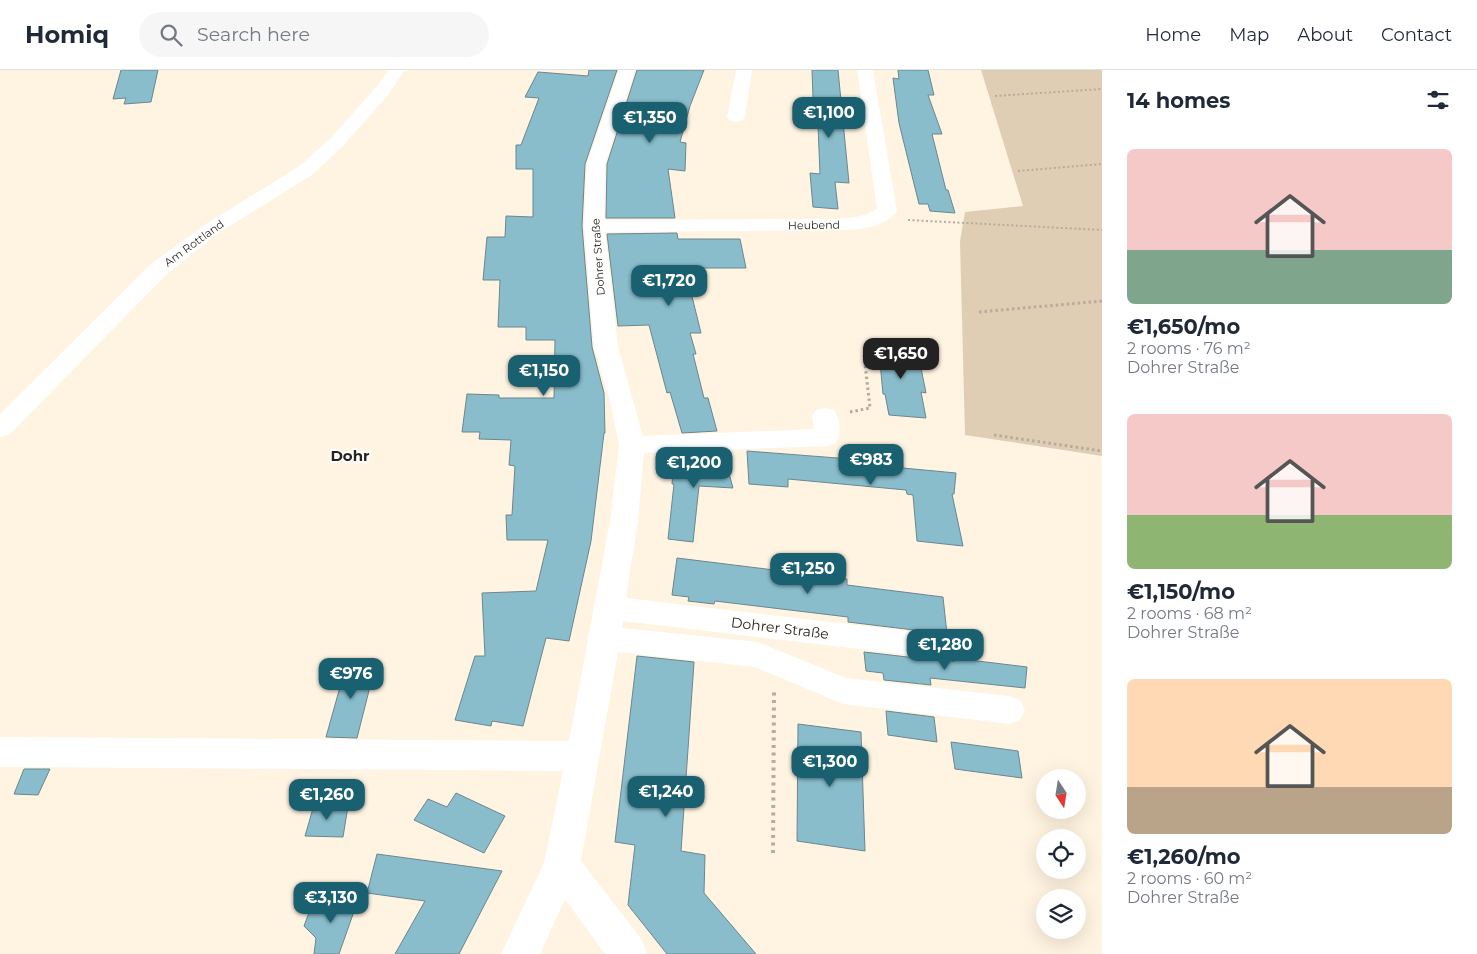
<!DOCTYPE html>
<html lang="en">
<head>
<meta charset="utf-8">
<style>
  :root { --surface:#fff; --page:#f6f6f7; --text:#1f2937; --muted:#747a83; --line:#e0e1e3; --accent:#196070 }
  body { margin:0; font-family:Montserrat,sans-serif; background:var(--page); color:var(--text); height:100vh; display:flex; flex-direction:column; font-size:19px; white-space:nowrap }
  * { box-sizing:border-box; margin:0 }
  p { font-size:16px; color:var(--muted) }
  .icon { flex:none; width:28px; height:28px; fill:none; stroke:currentColor; stroke-width:2; stroke-linecap:round; stroke-linejoin:round }
  .map { position:relative; flex:1; overflow:hidden }
  .details { display:flex; flex-direction:column; background:var(--surface); width:375px }
  .details>* { flex:none }
  .needle { width:32px; rotate:168deg }
  .buttons { position:absolute; left:1036px; top:699px; display:grid; gap:10px }
  .buttons a { display:grid; place-items:center; width:50px; height:50px; border-radius:50%; background:var(--surface); box-shadow:0 5px 20px #0002; font-size:25px }
  .price { position:absolute; translate:-50% -42px; padding:0 11px; border-radius:10px; background:var(--accent); color:#fff; font-size:16px; line-height:32px; filter:drop-shadow(0 1px 2px #0008) }
  .price::after { content:''; position:absolute; left:50%; top:30px; width:15px; height:11px; margin-left:-8px; background:inherit; clip-path:polygon(0 0,100% 0,50% 100%) }
  .price.selected { background:#222; color:#fff }
  ul { padding:0; list-style:none }
  li { display:grid; align-content:center; gap:10px; height:265px; padding:0 25px }
  li span { display:grid; place-items:center; height:155px; border-radius:8px; color:#555 }
  li>.icon { margin-inline-start:auto }
  span .icon { width:90px; height:90px; fill:#fffc; stroke-width:1 }
  li b { font-size:21px }
  h2 { display:flex; justify-content:space-between; align-items:center; height:60px; padding:0 25px; font-size:21px }
  header { display:flex; align-items:center; gap:30px; box-sizing:border-box; height:70px; padding:0 25px; background:var(--surface); border-bottom:1px solid var(--line) }
  header strong { font-size:24px }
  nav { display:flex; gap:28px; margin-inline-start:auto; font-size:18px }
  .search { width:350px; height:45px; background:var(--page); display:flex; align-items:center; gap:12px; box-sizing:border-box; padding:0 18px; border-radius:28px; color:var(--muted); font-size:19px }
  main { display:flex; flex:1; min-height:0 }
  .map>svg:first-child { display:block }
  .green { fill:#e0ceb4 }
  .building { fill:#89bdcc; stroke:#6b868e }
  .lines { fill:none; stroke-linecap:round; stroke-linejoin:round }
  .path-far2 { stroke:#b6ac9e; stroke-width:2; stroke-dasharray:2 2.5; stroke-linecap:butt }
  .path-far1 { stroke:#b6ac9e; stroke-width:3; stroke-dasharray:2.5 3; stroke-linecap:butt }
  .path { stroke:#b6ac9e; stroke-width:4; stroke-dasharray:3 4.5; stroke-linecap:butt }
  .minor { fill:#fff; fill-rule:evenodd }
  .labels { text-anchor:middle; dominant-baseline:central; stroke-width:4; stroke-linejoin:round; paint-order:stroke }
  .far-street-label { font-size:11px; fill:#29241c; stroke:#fff }
  .street-label { font-size:14px; fill:#29241c; stroke:#fff }
  .neighbourhood-label { font-size:15px; font-weight:bold; fill:#29241c; stroke:#fff }
</style>
</head>
<body>
<header>
<strong>Homiq</strong>
<div class="search"><svg class="icon" aria-label="search" viewBox="0 0 24 24"><circle cx="10" cy="10" r="6"/><path d="M15 15l6 6"/></svg>Search here</div>
<nav><a>Home</a><a>Map</a><a>About</a><a>Contact</a></nav>
</header>
<main>
<div class="map">
<svg width="1102" height="884" viewBox="0 0 1102 884">
  <rect width="100%" height="100%" fill="#fff3e1"/>
  <!-- green -->
  <path class="green" d="M981 0H1102V386L965 365 960 171 965 142 1023 136Z"/>
  <!-- building -->
  <path class="building" d="M121 0H158L151 32 124 34 126 28 113 29Z
    M589 0H617L585 94 582 156 592 277 604 323 605 363H604L591 471 569 571 546 568 523 656 492 651 491 656 455 650 475 586H485L482 523 536 521 548 470H507L506 445H512L515 396 509 395 511 370 479 369 480 362H462L467 324 499 325V328H554L555 270H526V257H498L500 210H483L487 167H505L506 146 533 147V99H516V75H521L539 28 525 27 538 2 588 6Z
    M637 0H704L690 36 680 72 686 73 685 101 668 99 675 148H606L607 94Z
    M812 0H838L849 113 835 112 838 139 813 137 810 103 820 104 818 56 814 55Z
    M898 0H928L934 25H928L942 64H932L946 120H948L955 143 930 141 928 134H919L899 53 893 8 899 9Z
    M677 163 678 169H740L746 198H685L701 263H690L696 284H693L704 328H708L717 361 682 363 670 322 667 323 649 255 618 256 607 164Z
    M878 271 912 274 915 297 921 298 926 323 921 322 926 348 889 345 885 324H883Z
    M747 381 902 393 903 398 956 403 954 424H952L963 476 917 471 913 425 907 424 906 420 788 409V417L749 414Z
    M723 382 733 418 699 416 693 472 668 469 674 414H672L674 387 690 388 688 383Z
    M677 488 847 509V515L943 527 947 564 848 552V547L715 531 714 534 688 531 689 527 672 525Z
    M864 582 951 592 961 589 1027 597 1025 618 930 608 931 615 884 610 883 603 866 601Z
    M637 586 694 592 681 781 705 785 704 823 756 884H667L628 835 635 775 615 772Z
    M347 592 376 593 357 668 326 667Z
    M886 641 934 647 937 672 888 665Z
    M798 654 861 662 865 781 797 771Z
    M951 672 1018 681 1022 708 955 699Z
    M24 699H50L38 725 14 724Z
    M456 723 505 746 484 783 414 750 428 729 447 737Z
    M314 735 348 736 343 767 305 766Z
    M377 784 502 801 459 884H395L425 831 367 823Z
    M329 825 358 830 339 884H314L316 868 304 856 310 840 323 842Z"/>
  <g class="lines">
    <!-- path-far2 -->
    <path class="path-far2" d="M995 26 1102 19
      M1018 101 1102 94
      M908 150 1102 160"/>
    <!-- path-far1 -->
    <path class="path-far1" d="M979 242 1102 231
      M850 342 870 338 864 285
      M994 365 1102 381"/>
    <!-- path -->
    <path class="path" d="M773 783 774 621"/>
    <!-- minor -->
    <path class="minor" d="M389 0H405L388 25 343 76 312 105 220 162 167 204 9 365 0 367V344L151 194 206 154 298 97 331 68 376 17Z
      M619 0H635L605 94 604 150 833 149C849 148 863 148 877 139L857 0H873L897 141C887 156 865 159 848 160L605 162 618 277 643 366 814 359 812 346 816 340 825 338 834 340C840 349 842 364 836 373L827 376 644 383 638 451 626 528 951 566 962 569 966 578 962 587 951 590 623 551 622 558 758 572 846 608 1009 626 1020 630 1025 640 1020 650 1009 654 843 634 755 597 618 582 581 791 642 870 647 884H605L565 829 540 884H501L544 793 563 701 0 697V667L569 671 610 451 619 375 610 331 594 277 584 156 587 94Z
      M736 0H752L745 47 742 51 736 52 730 51 727 47Z"/>
  </g>
  <g class="labels">
    <!-- far-street labels -->
    <g class="far-street-label">
      <text transform="translate(814 155) rotate(-1)">Heubend</text>
      <text transform="translate(194 173) rotate(-36)">Am Rottland</text>
      <text transform="translate(598 187) rotate(-94)">Dohrer Straße</text>
    </g>
    <!-- street labels -->
    <g class="street-label">
      <text transform="translate(780 558) rotate(7)">Dohrer Straße</text>
    </g>
    <!-- neighbourhood labels -->
    <g class="neighbourhood-label">
      <text x="350" y="385">Dohr</text>
    </g>
  </g>
</svg>
<div class="buttons">
<a><svg class="needle" viewBox="-14 -14 28 28"><path d="M0-13l5 13h-10z" fill="#e53935"/><path d="M0 13l5-13h-10z" fill="#747a83"/></svg></a>
<a><svg class="icon" aria-label="locate" viewBox="0 0 24 24"><circle cx="12" cy="12" r="6"/><path d="M12 2v4M12 18v4M2 12h4M18 12h4"/></svg></a>
<a><svg class="icon" aria-label="layers" viewBox="0 0 24 24"><path d="M12 4l9 5-9 5-9-5zM3 14l9 5 9-5"/></svg></a>
</div>
<b class="price" style="left:829px;top:69px">€1,100</b>
<b class="price" style="left:650px;top:74px">€1,350</b>
<b class="price" style="left:669px;top:237px">€1,720</b>
<b class="price selected" style="left:901px;top:310px">€1,650</b>
<b class="price" style="left:544px;top:327px">€1,150</b>
<b class="price" style="left:871px;top:416px">€983</b>
<b class="price" style="left:694px;top:419px">€1,200</b>
<b class="price" style="left:808px;top:525px">€1,250</b>
<b class="price" style="left:945px;top:601px">€1,280</b>
<b class="price" style="left:351px;top:630px">€976</b>
<b class="price" style="left:830px;top:718px">€1,300</b>
<b class="price" style="left:666px;top:748px">€1,240</b>
<b class="price" style="left:327px;top:751px">€1,260</b>
<b class="price" style="left:331px;top:854px">€3,130</b>
</div>
<section class="details">
<h2>14 homes<svg class="icon" aria-label="filters" viewBox="0 0 24 24"><path d="M4 7h16M4 17h16"/><circle cx="9" cy="7" r="2"/><circle cx="15" cy="17" r="2"/></svg></h2>
<ul>
<li><span style="background:linear-gradient(#f6c9c9 65%,#7fa58c 0)"><svg class="icon" aria-label="home" viewBox="0 0 24 24"><path d="M3 11l9-7 9 7M6 9v11h12V9"/></svg></span><div><b>€1,650/mo</b><p>2 rooms · 76 m²</p><p>Dohrer Straße</p></div></li>
<li><span style="background:linear-gradient(#f6c9c9 65%,#8fb573 0)"><svg class="icon" aria-label="home" viewBox="0 0 24 24"><path d="M3 11l9-7 9 7M6 9v11h12V9"/></svg></span><div><b>€1,150/mo</b><p>2 rooms · 68 m²</p><p>Dohrer Straße</p></div></li>
<li><span style="background:linear-gradient(#ffd9b3 70%,#b9a48a 0)"><svg class="icon" aria-label="home" viewBox="0 0 24 24"><path d="M3 11l9-7 9 7M6 9v11h12V9"/></svg></span><div><b>€1,260/mo</b><p>2 rooms · 60 m²</p><p>Dohrer Straße</p></div></li>
</ul>
</section>
</main>
</body>
</html>
